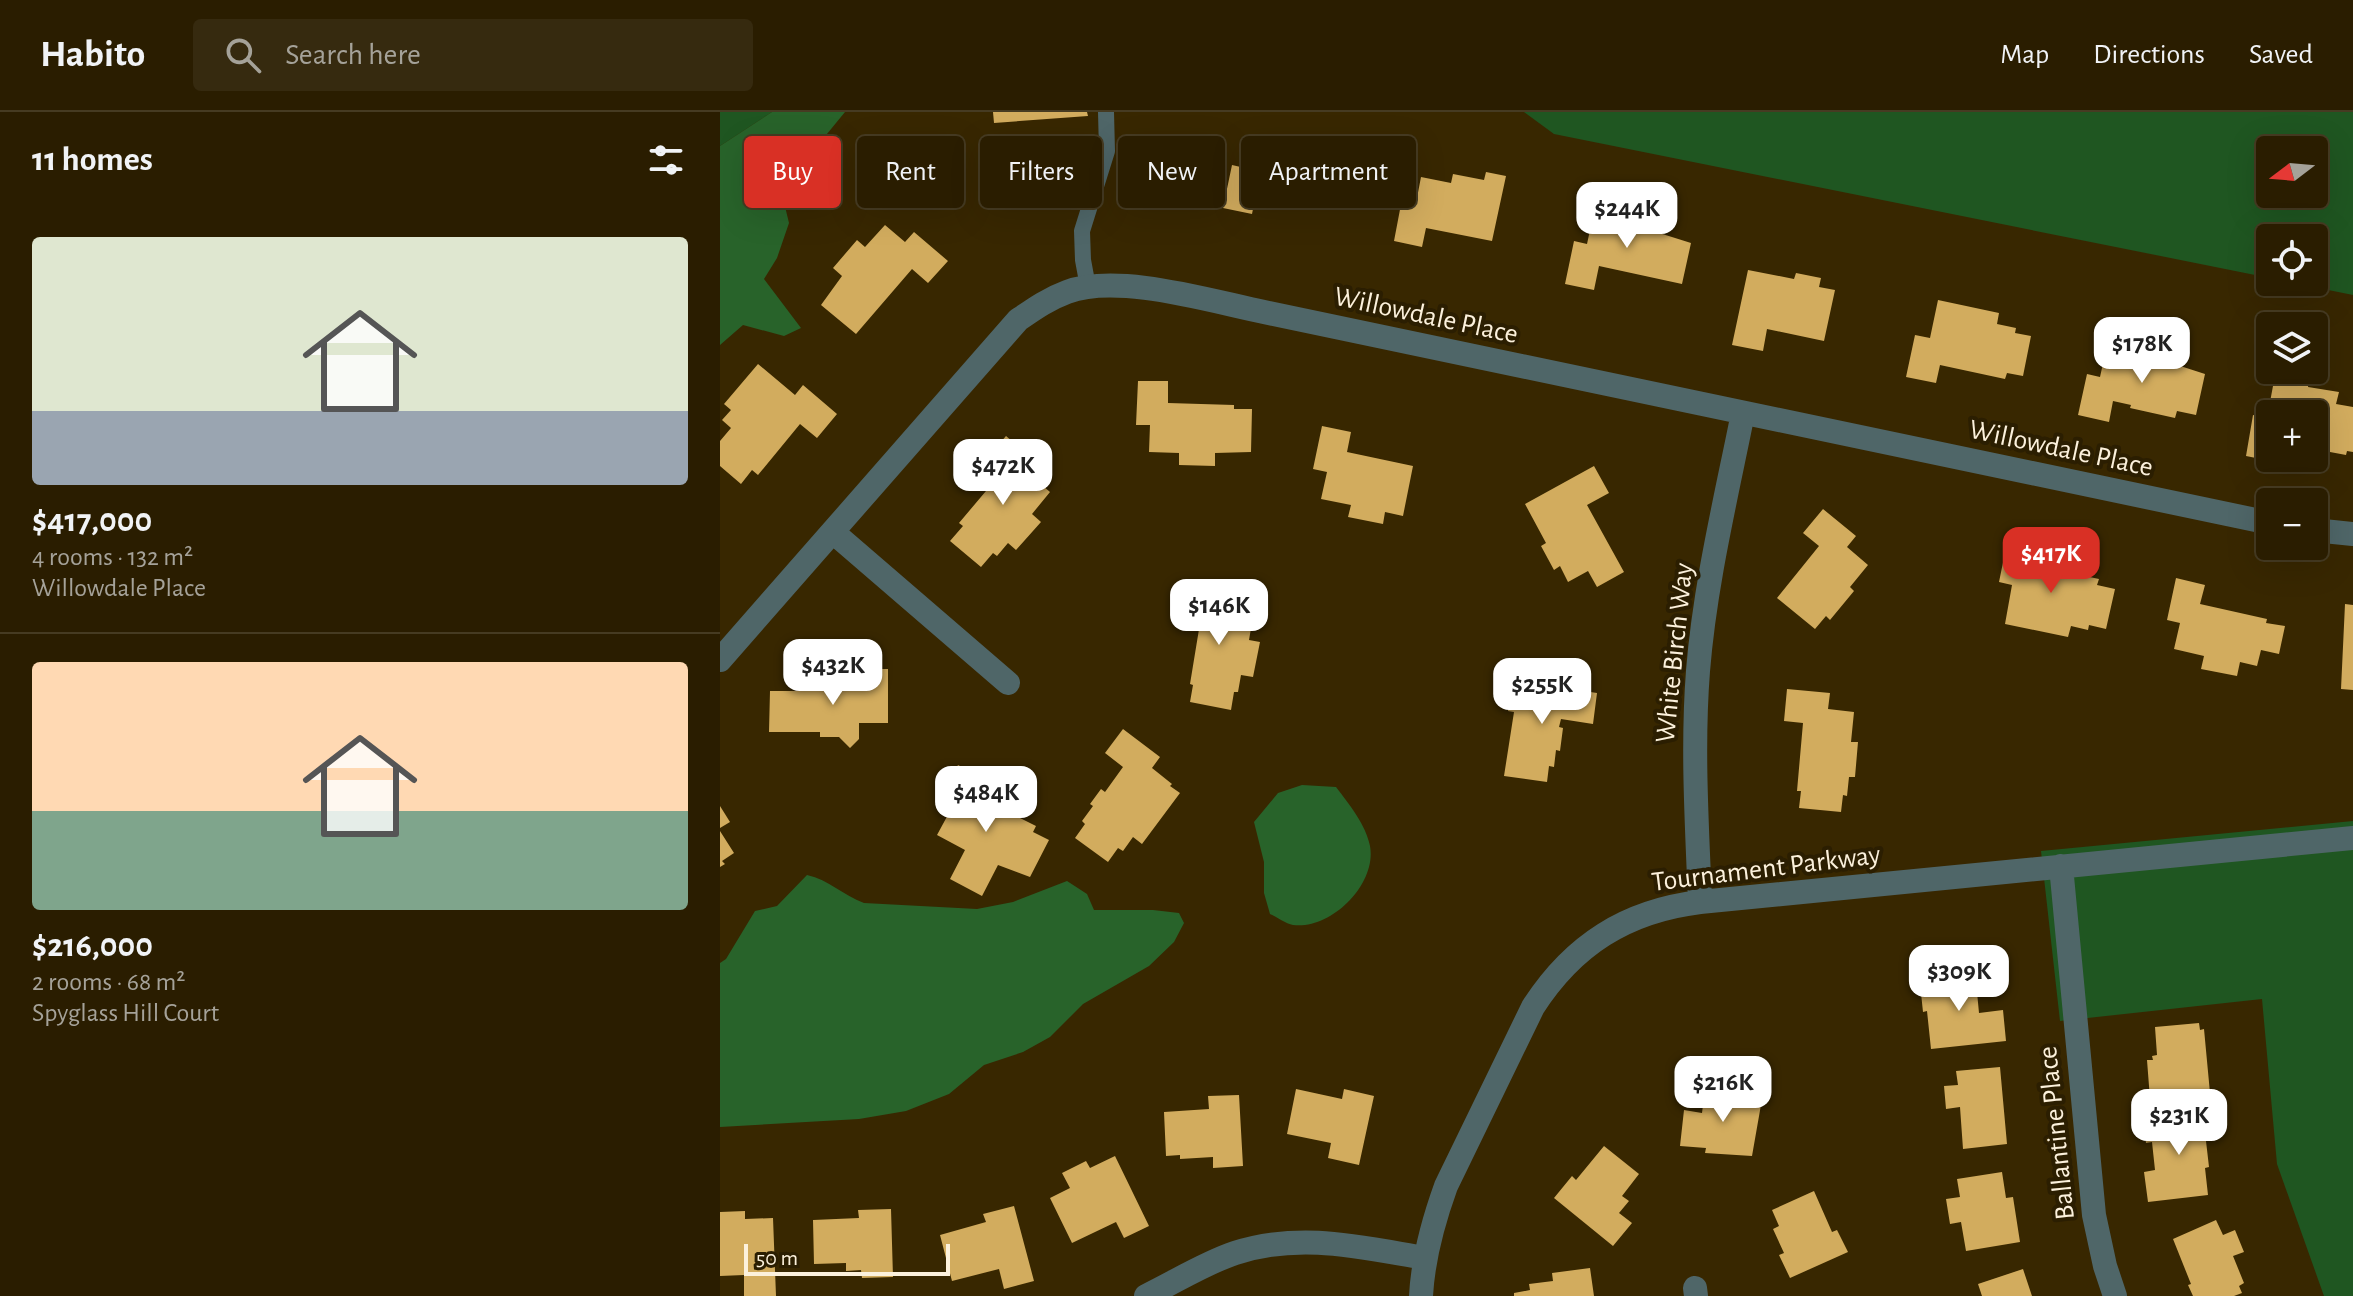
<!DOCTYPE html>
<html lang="en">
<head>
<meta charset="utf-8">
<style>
  :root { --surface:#2a1d00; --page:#362a0f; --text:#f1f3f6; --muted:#a5a299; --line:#463b22; --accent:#d93025 }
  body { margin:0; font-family:"Alegreya Sans",sans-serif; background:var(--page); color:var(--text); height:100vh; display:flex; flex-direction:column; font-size:30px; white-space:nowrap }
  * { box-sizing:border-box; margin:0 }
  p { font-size:26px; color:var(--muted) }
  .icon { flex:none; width:44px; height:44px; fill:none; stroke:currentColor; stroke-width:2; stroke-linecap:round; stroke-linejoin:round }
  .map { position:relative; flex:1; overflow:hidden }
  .details { display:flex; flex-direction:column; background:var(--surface); width:720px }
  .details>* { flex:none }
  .top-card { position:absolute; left:24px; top:24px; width:760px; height:72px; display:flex; gap:16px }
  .needle { width:52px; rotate:254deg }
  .buttons { position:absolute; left:1536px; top:24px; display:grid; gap:16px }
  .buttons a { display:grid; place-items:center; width:72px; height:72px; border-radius:8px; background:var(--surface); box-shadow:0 8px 32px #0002,0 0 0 2px var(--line); font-size:40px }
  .scale { position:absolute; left:24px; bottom:20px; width:206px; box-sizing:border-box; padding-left:8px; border:4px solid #fcf1dc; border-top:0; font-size:22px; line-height:28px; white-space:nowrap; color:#fcf1dc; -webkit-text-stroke:6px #2b1e01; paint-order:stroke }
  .price { position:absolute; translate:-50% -68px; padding:0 18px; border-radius:16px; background:#fff; color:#222; font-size:26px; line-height:52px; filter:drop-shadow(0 2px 4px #0008) }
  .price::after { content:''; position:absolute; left:50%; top:48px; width:24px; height:18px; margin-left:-12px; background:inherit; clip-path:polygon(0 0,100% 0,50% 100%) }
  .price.active { background:var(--accent); color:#fff }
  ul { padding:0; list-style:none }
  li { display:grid; align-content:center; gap:16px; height:424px; padding:0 32px }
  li+li { border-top:2px solid var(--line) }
  li span { display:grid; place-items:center; height:248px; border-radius:8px; color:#555 }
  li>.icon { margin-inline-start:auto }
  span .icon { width:144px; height:144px; fill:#fffc; stroke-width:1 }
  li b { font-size:34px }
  h2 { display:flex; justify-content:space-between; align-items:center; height:96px; padding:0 32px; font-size:34px }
  .pill { padding:0 28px; border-radius:8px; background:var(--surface); box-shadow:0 8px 32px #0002,0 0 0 2px var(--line); font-size:28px; line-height:72px }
  .pill.active { background:var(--accent); color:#fff }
  header { display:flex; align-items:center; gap:48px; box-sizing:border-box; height:112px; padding:0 40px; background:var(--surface); border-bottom:2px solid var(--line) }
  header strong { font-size:38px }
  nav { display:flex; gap:44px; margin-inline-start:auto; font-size:28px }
  .search { width:560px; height:72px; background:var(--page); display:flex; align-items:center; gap:20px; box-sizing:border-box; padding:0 28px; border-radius:8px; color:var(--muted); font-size:30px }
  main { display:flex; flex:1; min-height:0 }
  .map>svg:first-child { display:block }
  .green { fill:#1f5621; fill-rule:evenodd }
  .forest { fill:#28632a }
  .building { fill:#d2ac5e }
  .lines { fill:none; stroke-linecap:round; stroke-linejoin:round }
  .lane { stroke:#4f6668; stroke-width:16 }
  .street { stroke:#4f6668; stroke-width:24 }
  .labels { text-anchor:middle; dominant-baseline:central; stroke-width:8; stroke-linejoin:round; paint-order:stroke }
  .street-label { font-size:28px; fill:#fcf1dc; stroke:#2b1e01 }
</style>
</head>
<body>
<header>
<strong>Habito</strong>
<div class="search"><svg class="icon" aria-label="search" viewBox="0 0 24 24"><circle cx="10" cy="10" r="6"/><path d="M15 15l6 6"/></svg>Search here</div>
<nav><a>Map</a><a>Directions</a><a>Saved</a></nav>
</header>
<main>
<section class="details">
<h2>11 homes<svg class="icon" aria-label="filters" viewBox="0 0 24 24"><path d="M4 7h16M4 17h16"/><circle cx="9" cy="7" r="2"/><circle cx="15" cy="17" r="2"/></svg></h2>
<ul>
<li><span style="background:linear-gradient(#dfe7d0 70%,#9aa5b1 0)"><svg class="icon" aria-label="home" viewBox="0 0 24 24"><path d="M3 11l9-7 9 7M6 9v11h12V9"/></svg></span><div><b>$417,000</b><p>4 rooms · 132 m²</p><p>Willowdale Place</p></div></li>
<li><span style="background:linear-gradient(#ffd9b3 60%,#7fa58c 0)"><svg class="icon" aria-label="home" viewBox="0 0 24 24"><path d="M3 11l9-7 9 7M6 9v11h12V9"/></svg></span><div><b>$216,000</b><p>2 rooms · 68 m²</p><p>Spyglass Hill Court</p></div></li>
</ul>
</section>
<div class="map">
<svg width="1633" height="1184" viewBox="0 0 1633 1184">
  <rect width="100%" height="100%" fill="#382700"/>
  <!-- green -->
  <path class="green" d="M0 0H52L0 34Z
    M804 0H1633V183L1569 170H1594V126H1550V166L834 22ZM1550 38H1594V82H1550Z
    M1633 709V1184H1604L1557 1052 1542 887 1340 909 1321 739Z"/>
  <!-- forest -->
  <path class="forest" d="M52 0H125L61 78 69 111 57 146 44 167 81 216 64 224 23 213 0 233V34Z
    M582 673 616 675C629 692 646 713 650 734 657 772 611 818 573 813 566 812 557 805 550 802L544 781V750L534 710 558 681Z
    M87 763C109 768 123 783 144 791L257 797 293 790 347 769 367 782 374 798H433L459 801 464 811 454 830 429 854 363 892 330 925 303 940 264 953 229 982 186 999 139 1007 0 1015V851L6 847 35 799 57 794Z"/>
  <!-- building -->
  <path class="building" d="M273 0H367L368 4 274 11Z
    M562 24 597 31 594 43 612 47 611 51 629 55 620 96 604 92 603 96 536 82 532 102 503 96 512 53 525 56 530 31 560 37Z
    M766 60 786 64 772 129 706 116 702 135 674 129 682 87 696 91 701 65 731 71 733 62 764 68Z
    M875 95 938 109 936 120 971 131 962 172 879 154 874 178 845 172 854 129 867 132Z
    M165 113 185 130 194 120 228 149 208 171 192 157 136 222 101 193 122 164 113 156 137 128 145 135Z
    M1028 158 1074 167 1076 161 1101 166 1099 175 1115 178 1104 229 1047 217 1043 239 1012 233Z
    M1218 188 1279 201 1277 212 1296 216 1295 221 1311 224 1303 264 1287 261 1285 267 1220 253 1216 271 1186 265 1195 223 1210 226Z
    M1419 231 1453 238 1451 251 1485 262 1476 303 1457 299 1455 306 1410 296 1411 293 1393 289 1389 310 1358 303 1367 262 1380 265 1386 238 1416 244Z
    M38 252 75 283 83 273 117 302 97 326 80 312 38 363 32 358 21 372 0 354V329L11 316 2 308 11 298 4 292Z
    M1556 258 1590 261 1588 275 1619 280 1616 292 1633 295V340L1627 339 1626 343 1594 337V302H1550V346H1557L1556 350 1526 344 1533 303 1547 306Z
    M418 269H448V291L514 293V297H532L531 340 495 341V354L459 353V341L429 340 430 313H416Z
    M602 314 631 320 627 340 693 354 683 404 665 400 663 412 628 405 631 393 601 387 607 360 593 357Z
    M286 324 319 352 310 363 330 380 312 402 321 410 296 438 288 431 277 444 273 441 261 455 230 429 243 414 239 411 282 360 266 347Z
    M874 354 889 381 867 393 904 460 877 475 868 459 848 470 840 454 834 458 821 434 826 431 805 392Z
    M1103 397 1136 424 1127 435 1148 453 1130 475 1134 479 1110 508 1106 504 1095 517 1057 486 1099 434 1083 421Z
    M1288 426 1317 433 1313 453 1379 467 1377 473 1395 477 1386 517 1369 513 1368 518 1351 514 1348 525 1285 512 1292 473 1279 470Z
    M1456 466 1485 473 1480 492 1547 507 1546 511 1565 514 1559 542 1541 538 1537 554 1520 550 1517 564 1481 557 1484 544 1454 537 1460 511 1447 508Z
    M467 472 510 479 507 495 534 499 529 528 540 530 533 565 521 563 518 580H514L511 598 470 590 473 573 470 572 481 505 462 502Z
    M1625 492 1633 493V578L1621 577Z
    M137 557H168V611H139V627L130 636 119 625H100V620H49L50 579H83L84 573 136 574Z
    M793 568 877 581 873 612 841 607 839 615 843 616 840 639 836 638 834 655 829 654 827 670 784 664 794 600 788 599Z
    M1067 577 1110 581 1108 597 1134 600 1131 630H1138L1135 665H1129L1127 684 1123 683 1121 700 1079 696 1081 679H1077L1083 611 1064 609Z
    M403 617 440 645 432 656 452 672 450 674 460 681 422 732 413 725 403 739 398 736 388 750 355 726 365 712 362 709 373 694 370 692 381 677 385 680 403 655 385 641Z
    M238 653 264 666 254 686 268 694 273 686 293 696 290 701 316 714 313 720 329 728 310 765 278 753 262 784 230 767 245 738 217 723 230 699 217 692Z
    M0 694 10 710 0 716Z
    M0 719 14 741 2 749 5 752 0 755Z
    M1255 859 1259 901 1283 898 1286 929 1211 937 1207 899 1203 900 1201 881 1211 880 1209 864Z
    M1479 911 1480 918 1484 917 1490 981 1430 987 1427 948H1433L1432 944 1437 943 1435 915Z
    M1280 955 1287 1032 1243 1037 1240 995 1226 997 1224 974 1238 973 1236 959Z
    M576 977 622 987 624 977 654 984 639 1053 608 1046 611 1031 567 1022Z
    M985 977 1031 982V986L1042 987 1032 1044 985 1041 986 1036 960 1034 964 998 982 1001Z
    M519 983 523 1054 493 1056V1045L460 1047V1043L446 1044 444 1000 489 997 488 984Z
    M1493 1001 1496 1028 1486 1029 1489 1055 1485 1056 1488 1083 1428 1090 1424 1060 1435 1058 1432 1030 1426 1031 1423 1010Z
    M884 1034 919 1062 902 1084 909 1089 899 1101 912 1111 893 1134 834 1086 852 1064 856 1068Z
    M395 1044 429 1114 404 1126 396 1110 352 1131 330 1086 350 1076 342 1061 366 1049 370 1056Z
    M1282 1060 1286 1086 1293 1085 1300 1130 1246 1139 1241 1110 1230 1112 1226 1087 1240 1085 1237 1067Z
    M1094 1079 1112 1120 1117 1118 1128 1140 1070 1166 1059 1143 1064 1141 1053 1117 1059 1114 1052 1098Z
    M294 1094 314 1169 284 1177 279 1157 232 1169 220 1123 266 1110 263 1102Z
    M171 1097 173 1165 142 1166 141 1158 126 1159V1151L94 1152 93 1108 139 1106 138 1098Z
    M25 1099V1107L53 1106 56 1184H24V1163L0 1164V1100Z
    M1496 1108 1503 1123 1515 1118 1524 1140 1513 1144 1524 1171 1519 1174 1522 1181 1514 1184H1473L1468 1173 1471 1172 1453 1127Z
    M870 1156 874 1184H794V1181L810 1178 809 1172 833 1169 832 1161Z
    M1303 1157 1312 1184H1262L1258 1172Z"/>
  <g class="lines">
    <!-- lane -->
    <path class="lane" d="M368 175 363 148 362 119 387 39 386 0"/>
    <!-- street -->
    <path class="street" d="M1594 418 1633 422
      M114 421 288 571
      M0 548 298 208C314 197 328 187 347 180 398 161 490 189 544 200L1550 411
      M1341 754 1374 1103 1385 1154 1395 1184
      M980 790C977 713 972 636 978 559 985 472 1006 386 1023 301
      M975 1176 976 1184
      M426 1184C455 1170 485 1151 515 1141 581 1120 639 1135 705 1146
      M701 1184C703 1146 713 1110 726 1074L813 895C853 833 906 799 980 790L1633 726"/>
  </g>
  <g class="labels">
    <!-- street labels -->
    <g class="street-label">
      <text transform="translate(706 204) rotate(12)">Willowdale Place</text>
      <text transform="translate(1341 337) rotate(12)">Willowdale Place</text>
      <text transform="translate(955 541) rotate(-84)">White Birch Way</text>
      <text transform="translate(1046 757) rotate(-7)">Tournament Parkway</text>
      <text transform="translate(1337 1021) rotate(-96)">Ballantine Place</text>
    </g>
  </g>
</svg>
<div class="buttons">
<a><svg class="needle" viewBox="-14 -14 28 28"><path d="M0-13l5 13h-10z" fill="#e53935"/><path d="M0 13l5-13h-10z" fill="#a5a299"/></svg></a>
<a><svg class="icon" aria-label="locate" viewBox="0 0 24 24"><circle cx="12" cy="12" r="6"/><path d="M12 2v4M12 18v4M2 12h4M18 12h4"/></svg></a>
<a><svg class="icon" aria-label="layers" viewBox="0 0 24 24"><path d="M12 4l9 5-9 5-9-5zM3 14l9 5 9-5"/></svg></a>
<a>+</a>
<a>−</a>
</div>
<div class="scale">50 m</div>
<b class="price" style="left:907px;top:138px">$244K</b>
<b class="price" style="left:1422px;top:273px">$178K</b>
<b class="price" style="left:283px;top:395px">$472K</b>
<b class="price active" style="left:1331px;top:483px">$417K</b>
<b class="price" style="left:499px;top:535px">$146K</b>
<b class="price" style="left:113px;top:595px">$432K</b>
<b class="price" style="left:822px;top:614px">$255K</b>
<b class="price" style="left:266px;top:722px">$484K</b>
<b class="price" style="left:1239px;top:901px">$309K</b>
<b class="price" style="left:1003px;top:1012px">$216K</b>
<b class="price" style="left:1459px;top:1045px">$231K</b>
<div class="top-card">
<a class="pill active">Buy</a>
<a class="pill">Rent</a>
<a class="pill">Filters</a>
<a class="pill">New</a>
<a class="pill">Apartment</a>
</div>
</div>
</main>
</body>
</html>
